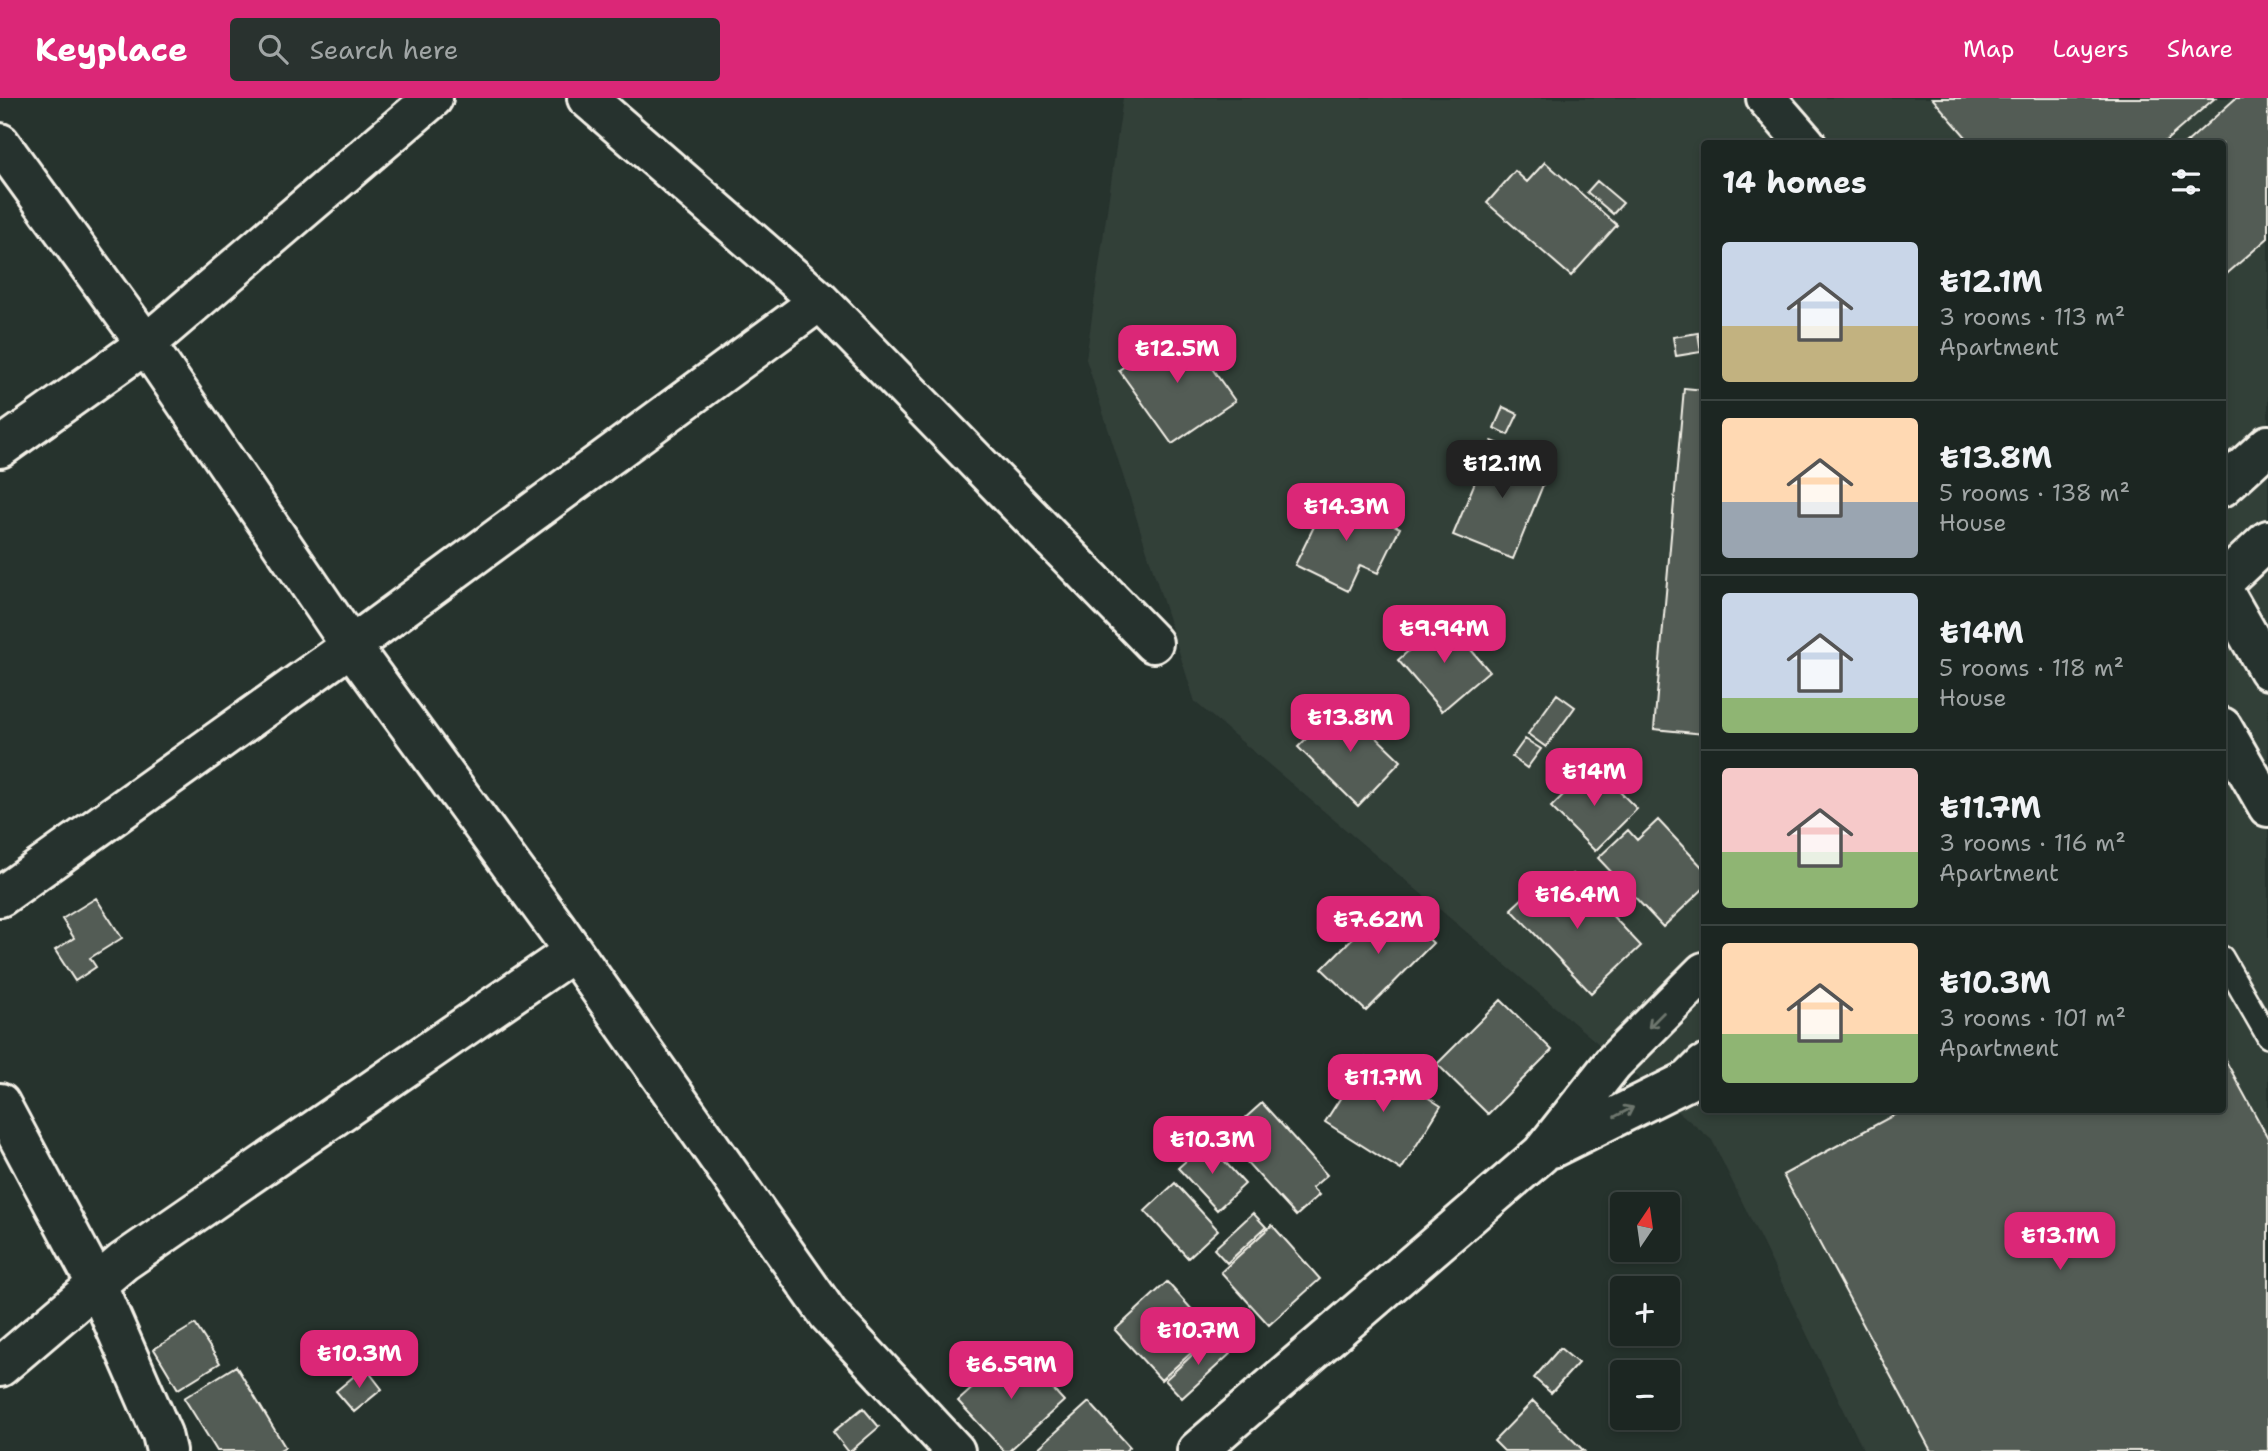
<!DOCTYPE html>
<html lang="en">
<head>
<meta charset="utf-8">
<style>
  :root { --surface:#1c2622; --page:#29322f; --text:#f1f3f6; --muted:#a0a5a5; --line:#3a4340; --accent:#db2777 }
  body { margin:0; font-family:"Shantell Sans",sans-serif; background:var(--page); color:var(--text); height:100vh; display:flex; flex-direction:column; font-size:26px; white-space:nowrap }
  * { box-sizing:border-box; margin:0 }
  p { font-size:23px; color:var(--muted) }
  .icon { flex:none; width:38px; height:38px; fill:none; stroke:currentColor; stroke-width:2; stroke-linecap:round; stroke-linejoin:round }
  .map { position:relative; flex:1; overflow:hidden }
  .panel { position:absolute; left:1701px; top:42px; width:525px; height:973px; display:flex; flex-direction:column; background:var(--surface); border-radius:7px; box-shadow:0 4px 10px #0003,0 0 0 2px var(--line) }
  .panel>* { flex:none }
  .needle { width:46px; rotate:13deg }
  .fabs { position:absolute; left:1610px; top:1094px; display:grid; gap:14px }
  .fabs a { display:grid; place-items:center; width:70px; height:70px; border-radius:7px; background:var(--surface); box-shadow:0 4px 10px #0003,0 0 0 2px var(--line); font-size:35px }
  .price { position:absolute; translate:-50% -60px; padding:0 16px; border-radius:14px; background:var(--accent); color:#fff; font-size:23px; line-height:46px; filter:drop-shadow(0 2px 4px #0008) }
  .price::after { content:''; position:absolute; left:50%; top:42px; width:21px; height:16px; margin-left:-10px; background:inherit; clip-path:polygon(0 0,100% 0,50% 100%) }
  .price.active { background:#222; color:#fff }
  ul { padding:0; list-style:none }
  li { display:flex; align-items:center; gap:21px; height:175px; padding:0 21px }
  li+li { border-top:2px solid var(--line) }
  li span { display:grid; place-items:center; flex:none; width:196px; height:140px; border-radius:7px; color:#555 }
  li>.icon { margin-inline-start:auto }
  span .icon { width:84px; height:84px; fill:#fffc; stroke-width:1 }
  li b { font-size:30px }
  h2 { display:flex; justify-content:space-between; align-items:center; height:84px; padding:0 21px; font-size:30px }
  header { display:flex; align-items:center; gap:42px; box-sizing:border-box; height:98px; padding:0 35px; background:var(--accent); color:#fff }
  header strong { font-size:33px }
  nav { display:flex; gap:38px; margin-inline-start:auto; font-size:24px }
  .search { width:490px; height:63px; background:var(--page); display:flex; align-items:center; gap:18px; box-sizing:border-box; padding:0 24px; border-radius:7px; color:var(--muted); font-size:26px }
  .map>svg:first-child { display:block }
  .built { fill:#333f39; fill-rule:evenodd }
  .building { fill:#525c55; stroke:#f4f1e8; stroke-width:2 }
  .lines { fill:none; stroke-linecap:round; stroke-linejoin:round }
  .service-casing { stroke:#f4f1e8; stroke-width:26 }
  .minor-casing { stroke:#f4f1e8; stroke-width:44 }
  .tertiary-casing { stroke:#f4f1e8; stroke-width:44 }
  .service { stroke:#26332d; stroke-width:21 }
  .minor { stroke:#26332d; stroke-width:38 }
  .tertiary { stroke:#26332d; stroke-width:38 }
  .oneway { stroke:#6e766e }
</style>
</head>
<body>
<header>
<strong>Keyplace</strong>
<div class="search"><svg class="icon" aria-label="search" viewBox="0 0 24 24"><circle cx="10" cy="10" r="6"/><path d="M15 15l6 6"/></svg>Search here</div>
<nav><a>Map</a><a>Layers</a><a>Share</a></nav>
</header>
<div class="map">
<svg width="2268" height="1353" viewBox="0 0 2268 1353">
  <rect width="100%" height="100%" fill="#26332d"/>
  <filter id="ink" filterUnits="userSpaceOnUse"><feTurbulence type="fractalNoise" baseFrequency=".0143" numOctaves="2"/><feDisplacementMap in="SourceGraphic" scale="14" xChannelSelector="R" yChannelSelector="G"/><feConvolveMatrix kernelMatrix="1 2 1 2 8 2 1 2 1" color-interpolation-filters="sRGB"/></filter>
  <g filter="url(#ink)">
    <!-- built -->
    <path class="built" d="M1123 0H2268V1353H1864L1712 1042 1195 604 1086 261ZM1704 46H2222V1012H1704Z"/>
    <!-- building -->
    <path class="building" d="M1932 0H2215L2162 46H1972Z
      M2236 0H2268V140L2222 180V46H2185Z
      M1545 64 1617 127 1571 178 1487 105 1515 73 1527 84Z
      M1597 83 1623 105 1613 116 1587 94Z
      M1182 228 1235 303 1172 346 1119 272Z
      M1698 235 1701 254 1676 258 1673 239Z
      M1684 290 1704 292V636L1654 631Z
      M1503 309 1518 316 1508 337 1494 330Z
      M1492 343 1551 367 1513 461 1453 437Z
      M1330 396 1400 430 1378 475 1360 467 1348 493 1295 467Z
      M1445 521 1489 573 1442 613 1398 562Z
      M1557 596 1575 609 1546 649 1528 636Z
      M1341 605 1401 663 1358 708 1298 649Z
      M1525 641 1541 651 1527 670 1512 659Z
      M1593 667 1637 711 1595 753 1551 709Z
      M1658 722 1704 771V790L1663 829 1598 760 1628 732 1637 742Z
      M1573 776 1641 848 1591 895 1511 811 1539 785 1552 797Z
      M96 800 122 840 90 860 96 869 75 883 55 852 74 840 62 821Z
      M1389 803 1433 845 1366 913 1322 871Z
      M1501 902 1552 952 1488 1016 1437 966Z
      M2222 956 2268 1040V1353H1931L1783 1077 1903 1012H2222Z
      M1366 960 1441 1008 1401 1072 1325 1024Z
      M1262 1005 1327 1077 1312 1090 1319 1097 1296 1118 1224 1039Z
      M1207 1044 1245 1086 1217 1112 1178 1070Z
      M1175 1085 1218 1132 1188 1160 1145 1113Z
      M1253 1115 1266 1129 1227 1165 1214 1151Z
      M1272 1127 1320 1181 1269 1227 1221 1174Z
      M1167 1184 1213 1235 1161 1282 1115 1232Z
      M195 1226 220 1265 178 1291 154 1251Z
      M1213 1238 1230 1256 1182 1300 1165 1282Z
      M1560 1250 1578 1265 1551 1295 1534 1280Z
      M1016 1251 1064 1303 1009 1353H1004L958 1303Z
      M236 1268 285 1349 278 1353H217L184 1300Z
      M365 1269 382 1291 354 1314 336 1293Z
      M1533 1303 1584 1353H1504L1494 1343Z
      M1089 1304 1130 1349 1125 1353H1035Z
      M863 1310 879 1329 851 1353H848L833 1334Z"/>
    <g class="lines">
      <!-- service casing -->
      <g class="service-casing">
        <path id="service" d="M2222 859 2268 939"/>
      </g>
      <!-- minor casing -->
      <g class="minor-casing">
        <path id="minor" d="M587 0 820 203 1153 545
          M1766 0 1806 46
          M0 45 146 246 351 548 556 829 828 1216 955 1353
          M0 350 146 246 433 0
          M0 799 351 548 820 203
          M0 1005 97 1187 162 1336 166 1353
          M0 1269 123 1164 573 854"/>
      </g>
      <!-- tertiary casing -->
      <g class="tertiary-casing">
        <path id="tertiary" d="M2222 389 2268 347
          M2222 485 2268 442
          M2222 491 2268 572
          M2222 629 2268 709
          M1552 1050 1689 982 1704 967
          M1197 1353 1541 1056 1613 965 1704 874"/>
      </g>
      <!-- service -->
      <use href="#service" class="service"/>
      <!-- minor -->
      <use href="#minor" class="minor"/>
      <!-- tertiary -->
      <use href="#tertiary" class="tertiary"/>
    </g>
    <!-- one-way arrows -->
    <defs><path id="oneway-shaft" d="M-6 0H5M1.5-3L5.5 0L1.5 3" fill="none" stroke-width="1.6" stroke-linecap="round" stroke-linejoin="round" transform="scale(1.75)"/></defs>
    <g class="oneway">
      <use href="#oneway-shaft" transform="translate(1656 922) rotate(135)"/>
      <use href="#oneway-shaft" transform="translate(1624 1014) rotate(-27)"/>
    </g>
  </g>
</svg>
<div class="fabs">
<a><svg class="needle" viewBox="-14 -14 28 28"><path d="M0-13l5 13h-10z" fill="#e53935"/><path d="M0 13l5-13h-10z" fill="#a0a5a5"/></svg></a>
<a>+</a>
<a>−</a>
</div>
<b class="price" style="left:1177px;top:287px">₺12.5M</b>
<b class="price active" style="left:1502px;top:402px">₺12.1M</b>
<b class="price" style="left:1346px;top:445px">₺14.3M</b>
<b class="price" style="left:1444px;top:567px">₺9.94M</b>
<b class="price" style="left:1350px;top:656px">₺13.8M</b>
<b class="price" style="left:1594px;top:710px">₺14M</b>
<b class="price" style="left:1577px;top:833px">₺16.4M</b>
<b class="price" style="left:1378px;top:858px">₺7.62M</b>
<b class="price" style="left:1383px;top:1016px">₺11.7M</b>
<b class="price" style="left:1212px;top:1078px">₺10.3M</b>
<b class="price" style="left:2060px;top:1174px">₺13.1M</b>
<b class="price" style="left:1198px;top:1269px">₺10.7M</b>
<b class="price" style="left:359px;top:1292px">₺10.3M</b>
<b class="price" style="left:1011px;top:1303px">₺6.59M</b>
<section class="panel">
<h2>14 homes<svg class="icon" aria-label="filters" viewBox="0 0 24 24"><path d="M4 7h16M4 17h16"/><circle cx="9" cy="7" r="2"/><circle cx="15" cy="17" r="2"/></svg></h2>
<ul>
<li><span style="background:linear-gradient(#c9d6e8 60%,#c2b280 0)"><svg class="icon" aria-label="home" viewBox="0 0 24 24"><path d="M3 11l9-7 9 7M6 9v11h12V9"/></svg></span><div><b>₺12.1M</b><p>3 rooms · 113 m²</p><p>Apartment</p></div></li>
<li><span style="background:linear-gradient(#ffd9b3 60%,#9aa5b1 0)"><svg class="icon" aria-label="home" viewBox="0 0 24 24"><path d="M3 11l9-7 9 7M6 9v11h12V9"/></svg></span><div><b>₺13.8M</b><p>5 rooms · 138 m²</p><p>House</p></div></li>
<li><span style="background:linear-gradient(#c9d6e8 75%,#8fb573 0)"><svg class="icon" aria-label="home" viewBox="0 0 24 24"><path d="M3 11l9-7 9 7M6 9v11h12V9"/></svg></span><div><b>₺14M</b><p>5 rooms · 118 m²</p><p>House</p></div></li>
<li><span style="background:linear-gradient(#f6c9c9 60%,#8fb573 0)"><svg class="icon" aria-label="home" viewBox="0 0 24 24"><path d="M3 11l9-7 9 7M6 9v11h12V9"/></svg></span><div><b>₺11.7M</b><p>3 rooms · 116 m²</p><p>Apartment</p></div></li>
<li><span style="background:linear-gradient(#ffd9b3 65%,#8fb573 0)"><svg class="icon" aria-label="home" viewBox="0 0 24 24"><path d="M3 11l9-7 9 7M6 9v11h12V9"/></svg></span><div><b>₺10.3M</b><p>3 rooms · 101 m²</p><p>Apartment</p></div></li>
</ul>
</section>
</div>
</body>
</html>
